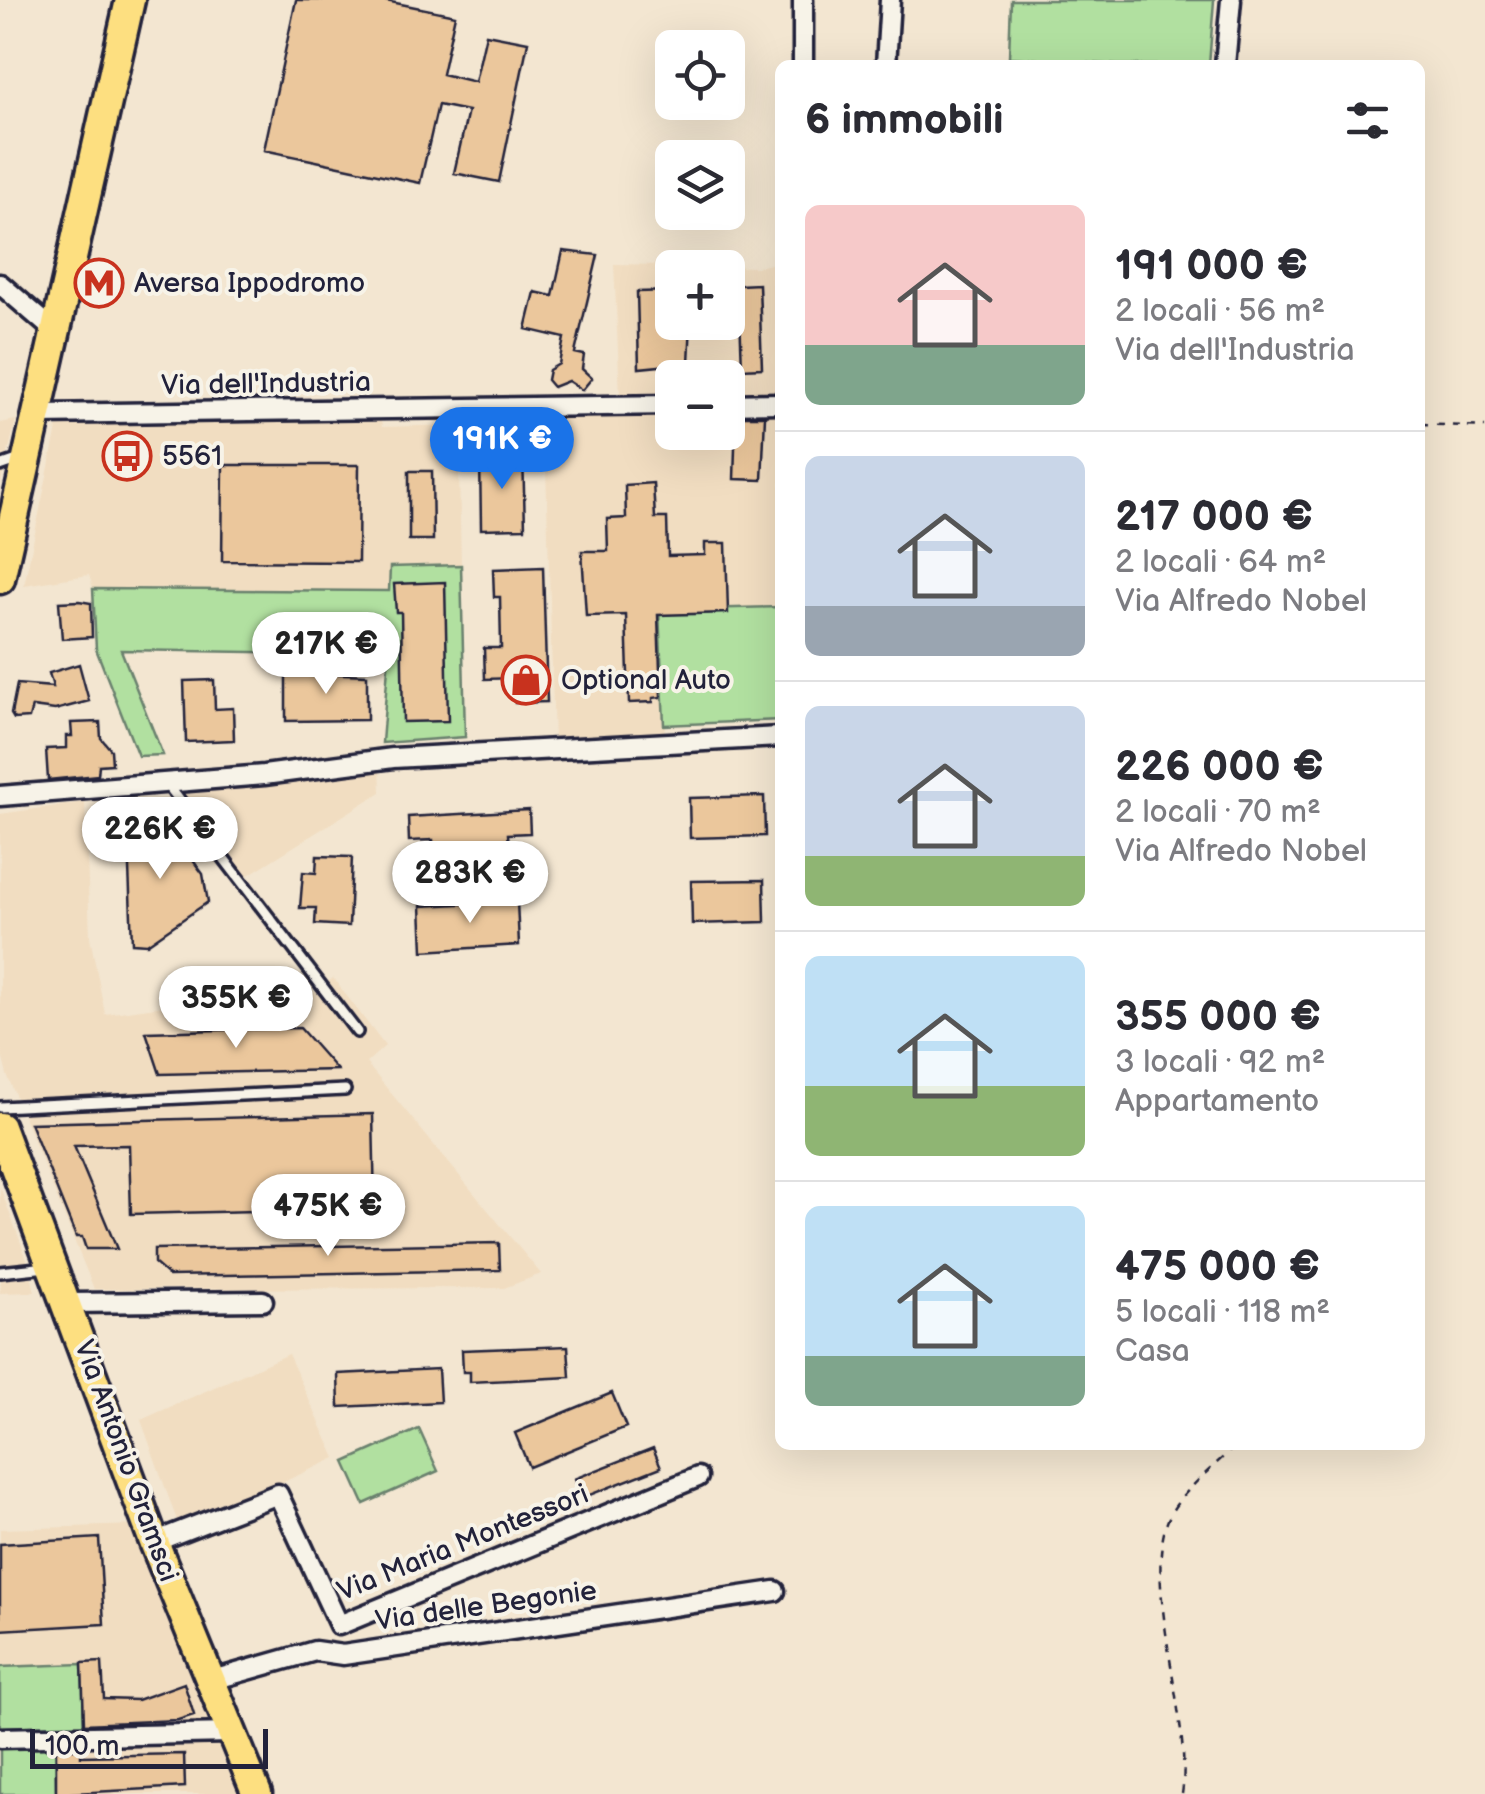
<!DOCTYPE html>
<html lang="it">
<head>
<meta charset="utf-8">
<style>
  :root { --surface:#fff; --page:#f7f7f7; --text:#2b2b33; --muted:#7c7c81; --line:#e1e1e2; --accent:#1a73e8 }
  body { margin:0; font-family:"Balsamiq Sans",sans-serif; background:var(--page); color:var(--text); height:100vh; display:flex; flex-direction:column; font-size:38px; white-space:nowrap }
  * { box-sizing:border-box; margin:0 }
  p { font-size:32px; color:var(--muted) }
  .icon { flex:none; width:55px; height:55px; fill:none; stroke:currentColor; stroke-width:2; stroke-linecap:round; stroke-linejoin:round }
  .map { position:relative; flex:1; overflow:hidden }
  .details { position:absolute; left:775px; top:60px; width:650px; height:1390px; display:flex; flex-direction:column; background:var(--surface); border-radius:15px; box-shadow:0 10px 40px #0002 }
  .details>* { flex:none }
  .fabs { position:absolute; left:655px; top:30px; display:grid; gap:20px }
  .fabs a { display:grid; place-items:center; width:90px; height:90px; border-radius:15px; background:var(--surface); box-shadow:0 10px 40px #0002; font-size:50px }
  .scale { position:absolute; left:30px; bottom:25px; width:238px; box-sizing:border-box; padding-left:10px; border:5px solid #22223b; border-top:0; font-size:28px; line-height:35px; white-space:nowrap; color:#22223b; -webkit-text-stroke:8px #f7f3e8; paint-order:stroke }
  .price { position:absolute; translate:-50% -85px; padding:0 22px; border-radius:35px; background:#fff; color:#222; font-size:32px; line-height:65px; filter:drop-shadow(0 2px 5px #0008) }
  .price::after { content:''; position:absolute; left:50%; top:60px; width:30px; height:22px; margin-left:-15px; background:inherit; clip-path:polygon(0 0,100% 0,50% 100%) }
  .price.selected { background:var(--accent); color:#fff }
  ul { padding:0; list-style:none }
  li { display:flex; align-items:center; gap:30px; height:250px; padding:0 30px }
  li+li { border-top:2px solid var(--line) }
  li span { display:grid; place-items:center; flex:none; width:280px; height:200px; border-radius:15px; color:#555 }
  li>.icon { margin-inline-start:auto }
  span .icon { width:120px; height:120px; fill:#fffc; stroke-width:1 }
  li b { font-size:42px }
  h2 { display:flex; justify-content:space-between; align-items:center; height:120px; padding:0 30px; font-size:42px }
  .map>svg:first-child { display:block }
  .built { fill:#f1ddc1; fill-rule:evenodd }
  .green { fill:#b1e0a0; stroke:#6a816e; stroke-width:2.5 }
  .building { fill:#ebc79c; stroke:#22223b; stroke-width:2.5 }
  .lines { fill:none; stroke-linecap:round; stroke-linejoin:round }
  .lane-casing { stroke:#22223b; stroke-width:16 }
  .street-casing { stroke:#22223b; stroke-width:25 }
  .primary-casing { stroke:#22223b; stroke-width:35 }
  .path { stroke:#22223b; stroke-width:2.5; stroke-dasharray:8 8; stroke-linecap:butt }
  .lane { stroke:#f7f3e8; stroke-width:9 }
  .street { stroke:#f7f3e8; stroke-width:18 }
  .primary { stroke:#fddf80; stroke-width:28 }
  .labels { text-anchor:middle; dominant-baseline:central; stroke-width:8; stroke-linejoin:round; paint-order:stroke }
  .poi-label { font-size:28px; fill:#22223b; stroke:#f7f3e8; text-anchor:start }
  .street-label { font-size:28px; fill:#22223b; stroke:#f7f3e8 }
</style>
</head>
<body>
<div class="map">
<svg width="1485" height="1794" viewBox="0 0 1485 1794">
  <rect width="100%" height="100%" fill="#f3e6d1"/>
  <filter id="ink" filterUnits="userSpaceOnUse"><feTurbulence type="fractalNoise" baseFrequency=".01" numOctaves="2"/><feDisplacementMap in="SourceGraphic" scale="20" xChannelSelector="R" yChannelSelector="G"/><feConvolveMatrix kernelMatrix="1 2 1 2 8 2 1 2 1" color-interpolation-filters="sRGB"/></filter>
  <g filter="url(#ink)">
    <!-- built -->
    <path class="built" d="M780 262V607L659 610 665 737 554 742 544 397 620 395 614 264 757 267ZM672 268H728V322H672ZM672 378H728V432H672Z
      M378 401 382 427 458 425 461 565 391 567 390 591 93 588 89 575 24 585 62 405Z
      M16 420 0 486V423Z
      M380 765 381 792 245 877 178 788Z
      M85 802 90 937 105 1014 215 999 297 1005 333 978 385 1046 366 1063 541 1274 504 1288 94 1289 7 1075 0 1047V814Z
      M0 1187 28 1262 35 1292 0 1293Z
      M288 1354 336 1458 180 1529 141 1420Z
      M140 1525 250 1794H56L54 1725 84 1724 82 1665 0 1667V1529Z"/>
    <!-- green -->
    <path class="green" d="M1011 0H1214L1209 65H1117L1009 57Z
      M461 565 465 737 382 743 389 654 121 650 163 755 138 756 96 649 93 589 389 591 390 567Z
      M780 607V720L664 725 659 610Z
      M419 1429 438 1471 364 1504 345 1462Z
      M82 1664 84 1724 0 1727V1667Z
      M55 1746 56 1794H0V1747Z"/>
    <!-- building -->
    <path class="building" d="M296 0H381L455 15 442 74 475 82 486 34 528 42 499 182 454 173 468 111 438 105 420 183 264 150Z
      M563 251 598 255 575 353 584 355 582 369 592 378 582 390 568 381 553 387 547 380 549 370 559 364 564 338 526 329 535 292 553 296Z
      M759 284 762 368 742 369 739 285Z
      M672 291V322H691L689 363 639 368 637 292Z
      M736 416H765L762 480 734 479Z
      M523 454 525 528 481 529 480 456Z
      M223 465H359L358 562 222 561Z
      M409 471H432L433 540H409Z
      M653 483 655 518H667L668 556 705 555V543H726L728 613 658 615 661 697 653 698V702L629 703 626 615 586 616 582 551H608L607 519 626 518 625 485Z
      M543 567 547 702 515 703 514 678 485 679 484 648H501L500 597H494L493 569Z
      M445 582 448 721 403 722 401 612H396L394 584Z
      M79 601 91 603 92 637 62 639 59 602Z
      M79 664 89 701 55 710 32 707 29 718 14 719 11 714 17 684 53 687 49 673Z
      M321 673 367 675V720L286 721V676Z
      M214 680 215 709 233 708 234 740 186 742 184 681Z
      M100 722 101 738 111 750 112 764 99 765 98 775 48 780 46 749 66 748V736H72L71 723Z
      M764 796 765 836 690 838 689 798Z
      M529 810 530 833 508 834 509 849 434 853 433 840 409 841 408 817Z
      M127 817H149L171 845 178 840 203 874 208 902 147 944 132 943Z
      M317 856 352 857 349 926 315 924 316 908H300L303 872 316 873Z
      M764 880 765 922 692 924 691 881Z
      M517 901 519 945 423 951 421 906Z
      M300 1028 337 1070 160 1074 146 1032Z
      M373 1114 375 1208 131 1214 129 1145 74 1146 117 1249H86L82 1237H76L30 1123Z
      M499 1243 500 1270 169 1276 154 1263V1249Z
      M568 1346 570 1377 470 1382V1372H463L462 1350Z
      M438 1369 440 1402 339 1407 338 1374Z
      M612 1393 626 1427 529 1467 515 1433Z
      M653 1448 661 1467 582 1498 574 1479Z
      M99 1538 104 1624 0 1630V1544Z
      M102 1662 104 1699 137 1700 184 1683 194 1715 178 1720 84 1724 82 1663Z
      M56 1749H81V1756L184 1754 185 1787 56 1794Z"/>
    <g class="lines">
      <!-- lane casing -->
      <g class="lane-casing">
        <path id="lane" d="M0 466 23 458
          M167 784 357 1032
          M0 1107 345 1090
          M0 1272 47 1267"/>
      </g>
      <!-- street casing -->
      <g class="street-casing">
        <path id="street" d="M803 65V0
          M886 65 890 0
          M1225 65 1231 0
          M0 284 58 334
          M728 404 780 403
          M40 414 672 405
          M0 796 264 775 393 758 780 737
          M69 1303 263 1301
          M154 1542 278 1494 339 1625 698 1477
          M209 1681 315 1651 343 1655 775 1591
          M0 1738 231 1733"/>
      </g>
      <!-- primary casing -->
      <g class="primary-casing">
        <path id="primary" d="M0 579 130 0
          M0 1127 154 1542 257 1794"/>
      </g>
      <!-- path -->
      <path class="path" d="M1049 65H1068
        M1420 424 1485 427
        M1182 1794C1194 1717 1133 1563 1176 1505 1192 1483 1217 1464 1236 1445"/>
      <!-- lane -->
      <use href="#lane" class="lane"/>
      <!-- street -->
      <use href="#street" class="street"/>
      <!-- primary -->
      <use href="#primary" class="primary"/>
    </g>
  </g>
  <!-- icons -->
  <defs>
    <g id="metro-ring" transform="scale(2.5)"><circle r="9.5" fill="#f7f3e8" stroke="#c8321e" stroke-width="1.5"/><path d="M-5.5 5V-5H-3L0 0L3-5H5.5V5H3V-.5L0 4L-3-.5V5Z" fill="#c8321e"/></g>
    <g id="bus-ring" transform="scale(2.5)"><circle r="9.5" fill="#f7f3e8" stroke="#c8321e" stroke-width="1.5"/><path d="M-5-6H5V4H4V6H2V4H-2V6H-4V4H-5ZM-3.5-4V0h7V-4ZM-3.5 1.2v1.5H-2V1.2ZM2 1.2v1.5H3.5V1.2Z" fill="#c8321e"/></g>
    <g id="shop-ring" transform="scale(2.5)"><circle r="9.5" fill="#f7f3e8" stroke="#c8321e" stroke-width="1.5"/><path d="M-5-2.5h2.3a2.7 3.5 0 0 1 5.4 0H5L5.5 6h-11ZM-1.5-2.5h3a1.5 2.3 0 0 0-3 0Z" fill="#c8321e"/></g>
  </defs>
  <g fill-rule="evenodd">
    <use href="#metro-ring" x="99" y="283"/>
    <use href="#bus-ring" x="127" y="456"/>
    <use href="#shop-ring" x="526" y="680"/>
  </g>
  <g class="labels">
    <!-- poi labels -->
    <g class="poi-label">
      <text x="134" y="283">Aversa Ippodromo</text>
      <text x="162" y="456">5561</text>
      <text x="561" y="680">Optional Auto</text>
    </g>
    <!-- street labels -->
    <g class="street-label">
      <text transform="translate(266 384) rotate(-1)">Via dell'Industria</text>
      <text transform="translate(126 1461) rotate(70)">Via Antonio Gramsci</text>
      <text transform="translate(463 1543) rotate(-22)">Via Maria Montessori</text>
      <text transform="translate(486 1606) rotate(-8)">Via delle Begonie</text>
    </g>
  </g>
</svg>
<div class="fabs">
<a><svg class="icon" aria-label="locate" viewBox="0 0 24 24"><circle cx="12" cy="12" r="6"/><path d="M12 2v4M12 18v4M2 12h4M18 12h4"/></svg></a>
<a><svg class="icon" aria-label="layers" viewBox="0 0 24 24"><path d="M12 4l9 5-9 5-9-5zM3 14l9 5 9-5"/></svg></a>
<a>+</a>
<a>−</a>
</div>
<div class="scale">100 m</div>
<b class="price selected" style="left:502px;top:492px">191K €</b>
<b class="price" style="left:326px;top:697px">217K €</b>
<b class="price" style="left:160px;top:882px">226K €</b>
<b class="price" style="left:470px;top:926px">283K €</b>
<b class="price" style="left:236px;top:1051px">355K €</b>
<b class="price" style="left:328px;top:1259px">475K €</b>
<section class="details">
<h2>6 immobili<svg class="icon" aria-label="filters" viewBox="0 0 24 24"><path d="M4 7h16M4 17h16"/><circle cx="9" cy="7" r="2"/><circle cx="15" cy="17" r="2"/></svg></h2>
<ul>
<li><span style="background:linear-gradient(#f6c9c9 70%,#7fa58c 0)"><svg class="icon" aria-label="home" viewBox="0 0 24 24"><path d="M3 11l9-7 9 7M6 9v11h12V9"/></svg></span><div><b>191 000 €</b><p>2 locali · 56 m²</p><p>Via dell'Industria</p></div></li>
<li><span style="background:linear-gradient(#c9d6e8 75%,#9aa5b1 0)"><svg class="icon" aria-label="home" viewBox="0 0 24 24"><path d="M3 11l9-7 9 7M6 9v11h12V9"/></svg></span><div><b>217 000 €</b><p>2 locali · 64 m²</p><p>Via Alfredo Nobel</p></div></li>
<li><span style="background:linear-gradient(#c9d6e8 75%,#8fb573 0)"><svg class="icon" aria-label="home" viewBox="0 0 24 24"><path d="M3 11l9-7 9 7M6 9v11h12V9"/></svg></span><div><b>226 000 €</b><p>2 locali · 70 m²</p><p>Via Alfredo Nobel</p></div></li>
<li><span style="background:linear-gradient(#bfe0f5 65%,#8fb573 0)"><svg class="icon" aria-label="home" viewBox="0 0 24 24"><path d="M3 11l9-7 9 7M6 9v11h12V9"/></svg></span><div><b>355 000 €</b><p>3 locali · 92 m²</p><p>Appartamento</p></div></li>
<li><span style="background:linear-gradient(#bfe0f5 75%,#7fa58c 0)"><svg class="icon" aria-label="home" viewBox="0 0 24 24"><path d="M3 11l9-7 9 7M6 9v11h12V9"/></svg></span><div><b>475 000 €</b><p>5 locali · 118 m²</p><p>Casa</p></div></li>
</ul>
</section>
</div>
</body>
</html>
